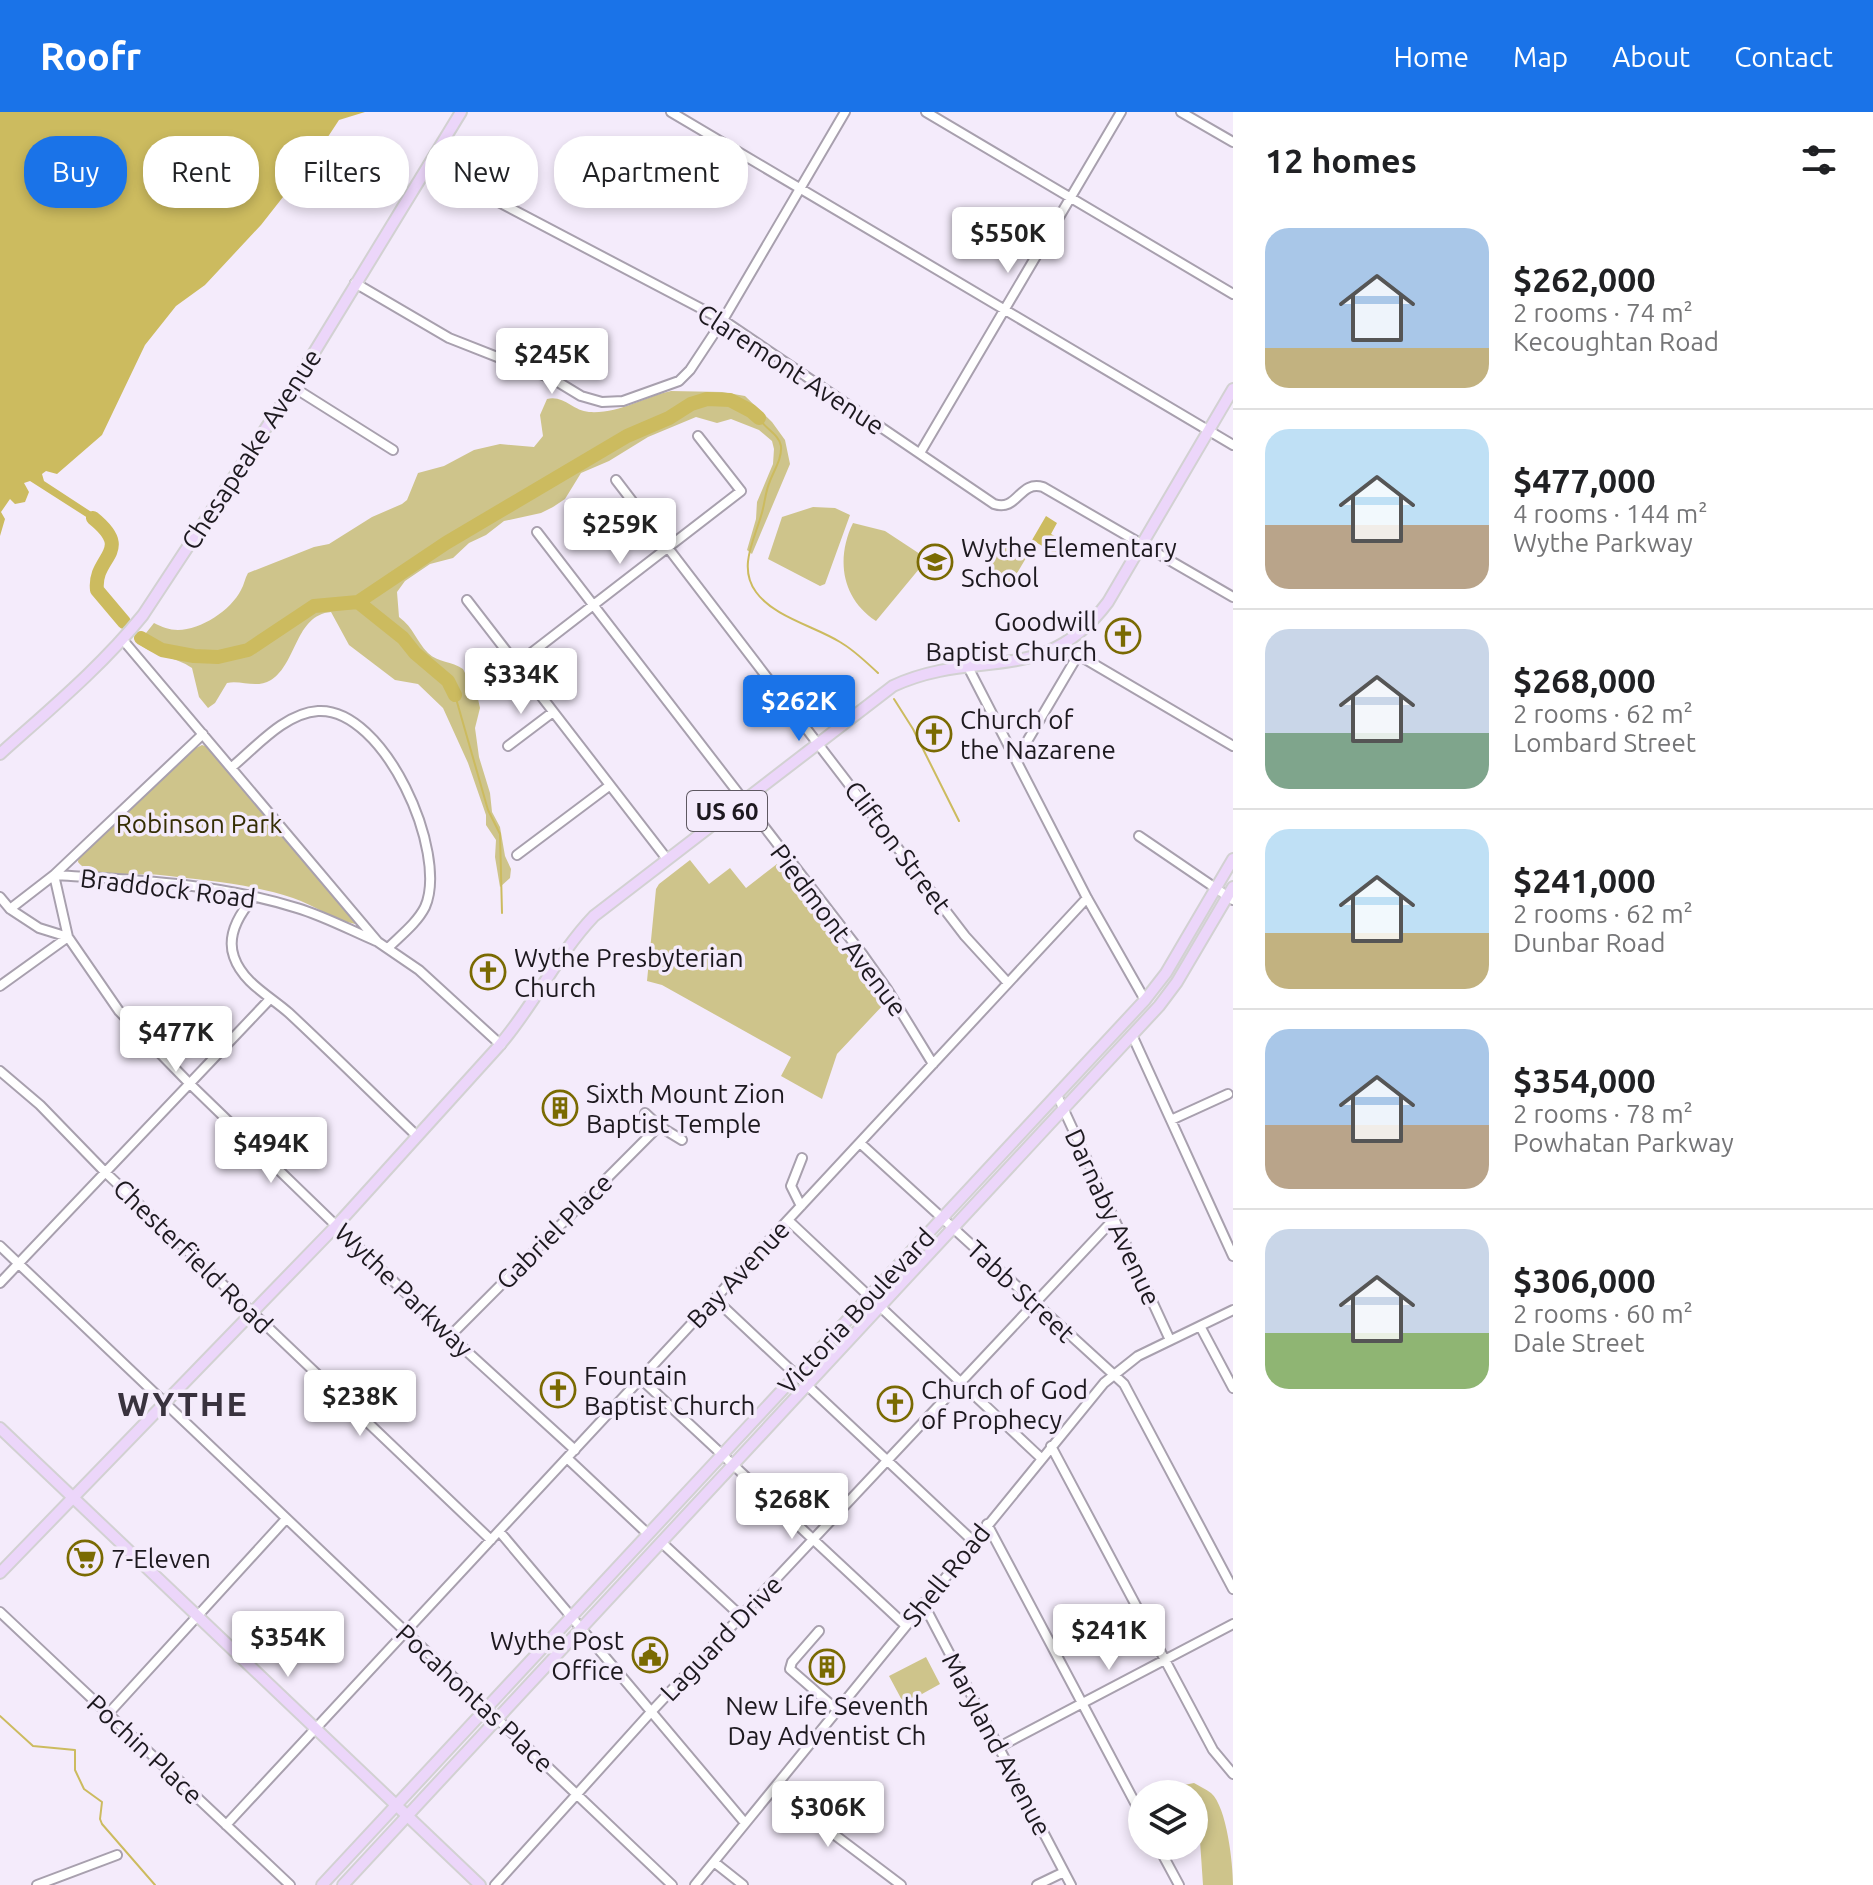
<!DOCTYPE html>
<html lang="en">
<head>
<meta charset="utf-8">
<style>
  :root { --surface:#fff; --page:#f2f2f2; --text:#202124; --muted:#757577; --line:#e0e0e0; --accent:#1a73e8 }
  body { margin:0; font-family:Ubuntu,sans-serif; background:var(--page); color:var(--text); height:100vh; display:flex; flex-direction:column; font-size:30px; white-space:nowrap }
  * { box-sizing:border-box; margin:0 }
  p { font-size:26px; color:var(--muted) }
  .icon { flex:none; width:44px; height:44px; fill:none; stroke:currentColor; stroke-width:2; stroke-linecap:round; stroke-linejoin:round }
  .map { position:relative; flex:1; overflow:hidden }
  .details { display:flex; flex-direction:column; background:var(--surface); width:640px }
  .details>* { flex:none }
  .guide { position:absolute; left:24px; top:24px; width:760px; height:72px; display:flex; gap:16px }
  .tools { position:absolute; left:1128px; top:1668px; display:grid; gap:16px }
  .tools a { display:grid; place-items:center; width:80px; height:80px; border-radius:50%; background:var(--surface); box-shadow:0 4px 12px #0003; font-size:40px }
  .price { position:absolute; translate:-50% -68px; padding:0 18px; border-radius:8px; background:#fff; color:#222; font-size:26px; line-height:52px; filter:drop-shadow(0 2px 4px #0008) }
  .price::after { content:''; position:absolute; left:50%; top:48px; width:24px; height:18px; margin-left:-12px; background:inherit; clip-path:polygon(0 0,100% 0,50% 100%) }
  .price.current { background:var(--accent); color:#fff }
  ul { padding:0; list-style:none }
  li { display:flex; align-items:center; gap:24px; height:200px; padding:0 32px }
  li+li { border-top:2px solid var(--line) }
  li span { display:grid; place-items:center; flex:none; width:224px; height:160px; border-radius:24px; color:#555 }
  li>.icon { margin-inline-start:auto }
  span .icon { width:96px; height:96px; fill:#fffc; stroke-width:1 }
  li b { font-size:34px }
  h2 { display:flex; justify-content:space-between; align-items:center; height:96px; padding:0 32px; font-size:34px }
  .chip { padding:0 28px; border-radius:32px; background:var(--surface); box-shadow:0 4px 12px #0003; font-size:28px; line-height:72px }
  .chip.current { background:var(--accent); color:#fff }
  header { display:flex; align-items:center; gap:48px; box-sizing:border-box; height:112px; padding:0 40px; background:var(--accent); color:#fff }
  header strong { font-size:38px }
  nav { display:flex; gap:44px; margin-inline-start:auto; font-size:28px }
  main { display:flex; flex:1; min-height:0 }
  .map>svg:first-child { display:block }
  .green { fill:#cec48b }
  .water { fill:#ccbb5f }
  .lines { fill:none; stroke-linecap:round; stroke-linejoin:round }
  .stream { stroke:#ccbb5f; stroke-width:2 }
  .river { stroke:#ccbb5f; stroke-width:14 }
  .minor-casing { stroke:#a8a0ae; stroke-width:12 }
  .major-casing { stroke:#d2d1d2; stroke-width:14 }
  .minor { stroke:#fff; stroke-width:8 }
  .major { stroke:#ecd6fa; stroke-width:10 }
  .labels { text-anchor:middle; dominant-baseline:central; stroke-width:7; stroke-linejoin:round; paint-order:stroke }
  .shield { fill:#f4ebfb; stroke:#5e5861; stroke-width:2 }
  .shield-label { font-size:24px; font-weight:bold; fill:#1d191f }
  .street-label { font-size:26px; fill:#1d191f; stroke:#f4ebfb }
  .poi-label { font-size:26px; fill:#1d191f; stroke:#f4ebfb; text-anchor:start }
  .park-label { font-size:26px; fill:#352e04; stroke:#f4ebfb }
  .district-label { font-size:34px; font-weight:bold; letter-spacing:2px; fill:#39323e; stroke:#f4ebfb }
</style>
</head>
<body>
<header>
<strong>Roofr</strong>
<nav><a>Home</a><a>Map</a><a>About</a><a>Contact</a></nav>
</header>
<main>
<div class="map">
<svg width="1233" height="1773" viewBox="0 0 1233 1773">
  <rect width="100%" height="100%" fill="#f4ebfb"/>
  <!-- green -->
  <path class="green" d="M671 279 722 280 745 284 772 310 785 328 790 352 752 442 747 438 756 407 757 390 773 352 774 337 772 329 759 318 731 307 717 311 696 305 648 325 609 349 581 361 565 387 553 395 541 401 504 409 486 423 469 431 453 446 430 452 405 469 397 480 399 505C414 516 416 529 428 541 438 551 452 549 463 557L478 587 480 596 475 616 479 645 490 681 492 700 500 715 505 744 511 757 510 766 500 775 495 745 496 728 486 713V703L468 651 443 596 418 572 395 568 349 533 331 500C295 503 297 552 271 568 256 577 242 568 227 571L215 591 208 596 199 585 192 556C175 544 154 545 138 531L154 511C162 515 169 518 178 518 201 518 231 498 241 478 244 473 245 466 248 461L314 435 329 432 372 405 402 392 407 388 418 361 444 354 474 338 500 332 534 335 543 324 540 303 547 287C564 283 573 299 589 300 619 302 643 285 671 279Z
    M813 395 835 396 850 403 825 472 820 474 768 447 782 405Z
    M853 411 885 419 923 444 924 451 876 509C841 486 836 446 853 411Z
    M1001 428 1025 443 1026 446 1010 473 988 460 986 450Z
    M202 633 208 635 357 810 355 812C334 808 314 793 293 786 252 772 203 768 160 763 139 761 91 768 78 750L79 743 196 636Z
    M690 748 709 772 730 756 746 776 777 752 885 891 837 942 822 987 781 964 791 945 662 873 647 869 656 777 659 772Z
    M926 1545 940 1572 904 1592 889 1564Z
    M1194 1671C1199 1674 1206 1677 1211 1681 1227 1695 1233 1752 1233 1773H1203L1199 1714 1194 1704V1682H1184V1673Z"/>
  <!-- water -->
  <path class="water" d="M0 0H365L339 8 316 43 261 113 205 173 176 194 145 233 102 323 57 362 46 359 42 362 44 369 96 403 91 408 30 369 24 371 29 380 25 390 15 392 10 387 1 400 5 407 0 424Z
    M1046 404 1057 411 1051 422 1071 433 1063 446 1032 428Z"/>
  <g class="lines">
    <!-- stream -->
    <path class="stream" d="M759 306C765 317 779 322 781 334 782 347 774 358 770 369 765 380 765 392 761 404 754 428 738 456 756 480 774 505 814 514 840 530 854 538 866 550 878 561
      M455 583 488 698 500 722 502 801
      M894 587 913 617 959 709
      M0 1604 33 1634 75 1638V1658L84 1677 102 1690 100 1707 102 1712 155 1773"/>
    <!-- river -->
    <path class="river" d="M93 406C135 440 93 444 97 478L124 510
      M358 490 403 526 415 541 448 569 455 583
      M141 526 162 538 194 544 218 545 248 538 314 494 358 490 446 431 627 324 669 306 691 292 707 287 730 288 751 299 759 306"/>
    <!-- minor casing -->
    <g class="minor-casing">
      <path id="minor" d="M671 0 1233 333
        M926 0 1233 182
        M1181 0 1233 30
        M428 53 723 208 994 392C1018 400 1019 368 1043 375L1233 485
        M355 171 449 226 553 267 581 284 602 290 623 289 679 269 690 258 723 208 845 0
        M293 275 393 338
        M920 341 1121 0
        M616 368 965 824 1008 871
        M537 420 863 843 887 877 933 952
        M467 488 667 747
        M123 528 378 830 419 858 501 933
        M1063 534 1233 634
        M517 552 741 379 698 324
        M967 553 1087 786 1145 888
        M508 634 553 600
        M1016 648 1078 543
        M232 655C256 635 285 601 318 599 384 595 449 741 425 795 417 811 400 824 388 836
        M1139 724 1233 788
        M517 743 609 674
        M0 785 10 797 39 816 68 825 119 899 189 971 450 1224 575 1338
        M254 785C240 801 226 823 234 845 243 871 270 884 289 901 332 941 374 983 417 1024
        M10 797 54 763C136 768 218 771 297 796 324 804 350 818 376 829
        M0 874 68 825 54 763 203 622
        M1132 923 1233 1144
        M0 959 40 993 105 1060 491 1428
        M1057 983 1170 1228
        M645 1001 659 1014 682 1028
        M1171 1008 1228 982
        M860 1031 1124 1272 1233 1477
        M801 1094 791 1074 802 1046
        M788 1108 1041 1346
        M0 1134 672 1773
        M0 1171 270 887
        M715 1187 973 1429
        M1200 1214 1233 1276
        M450 1224 659 1014
        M641 1267 905 1513
        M1051 1334 1213 1638 1233 1662
        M567 1346 648 1422
        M987 1412 1142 1704
        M499 1419 745 1711
        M661 1430 742 1505
        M923 1491 1071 1773
        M0 1500 290 1773
        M819 1519 792 1550 790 1557 837 1598
        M108 1602 286 1407
        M999 1635 1233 1512
        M774 1677 901 1773
        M226 1713 1087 786
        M1158 1734 1179 1773
        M714 1750 743 1773
        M37 1773 117 1743
        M495 1773 651 1600 1114 1107
        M695 1773 1104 1271 1138 1244 1233 1198
        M1037 1773 1064 1760"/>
    </g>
    <!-- major casing -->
    <g class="major-casing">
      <path id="major" d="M0 642C49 598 101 555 143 503L293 275 461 0
        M0 1316 480 1773
        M0 1461 336 1114 498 935C534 894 556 844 594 804L893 574C977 535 1044 576 1108 490L1233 277
        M322 1773 1145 888 1166 861 1233 747
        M343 1773 1159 894 1177 870 1233 775"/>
    </g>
    <!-- minor -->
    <use href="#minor" class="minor"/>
    <!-- major -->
    <use href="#major" class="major"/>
  </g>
  <!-- icons -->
  <defs>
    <g id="school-ring" transform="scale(1.8)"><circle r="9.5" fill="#f4ebfb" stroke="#7a6a02" stroke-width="1.5"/><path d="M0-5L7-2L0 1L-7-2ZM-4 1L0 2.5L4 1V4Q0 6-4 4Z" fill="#7a6a02"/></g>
    <g id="church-ring" transform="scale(1.8)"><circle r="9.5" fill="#f4ebfb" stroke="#7a6a02" stroke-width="1.5"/><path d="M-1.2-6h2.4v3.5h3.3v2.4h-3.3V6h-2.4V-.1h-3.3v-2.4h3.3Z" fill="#7a6a02"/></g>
    <g id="building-ring" transform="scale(1.8)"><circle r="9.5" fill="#f4ebfb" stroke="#7a6a02" stroke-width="1.5"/><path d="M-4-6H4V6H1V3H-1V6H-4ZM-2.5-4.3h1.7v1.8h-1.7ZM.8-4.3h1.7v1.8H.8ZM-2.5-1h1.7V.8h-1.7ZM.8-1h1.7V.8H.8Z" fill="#7a6a02"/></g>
    <g id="supermarket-ring" transform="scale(1.8)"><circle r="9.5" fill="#f4ebfb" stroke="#7a6a02" stroke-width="1.5"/><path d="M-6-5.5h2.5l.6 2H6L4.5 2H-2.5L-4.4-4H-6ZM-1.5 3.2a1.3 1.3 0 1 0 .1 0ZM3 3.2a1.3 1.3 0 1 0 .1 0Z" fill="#7a6a02"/></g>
    <g id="civic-ring" transform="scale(1.8)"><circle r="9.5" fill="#f4ebfb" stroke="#7a6a02" stroke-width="1.5"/><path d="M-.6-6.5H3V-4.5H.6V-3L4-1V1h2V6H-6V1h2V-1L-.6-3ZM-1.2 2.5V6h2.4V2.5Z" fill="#7a6a02"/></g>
  </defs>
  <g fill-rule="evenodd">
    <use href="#school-ring" x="935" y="450"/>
    <use href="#church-ring" x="1123" y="524"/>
    <use href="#church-ring" x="934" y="622"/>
    <use href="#church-ring" x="488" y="860"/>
    <use href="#building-ring" x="560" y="996"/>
    <use href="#church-ring" x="558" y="1278"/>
    <use href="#church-ring" x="895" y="1292"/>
    <use href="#supermarket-ring" x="85" y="1446"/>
    <use href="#civic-ring" x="650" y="1543"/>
    <use href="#building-ring" x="827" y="1555"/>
  </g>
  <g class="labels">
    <!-- shield labels -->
    <rect class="shield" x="687" y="679" width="80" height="40" rx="6"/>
    <g class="shield-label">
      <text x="727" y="699">US 60</text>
    </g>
    <!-- street labels -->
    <g class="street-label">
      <text transform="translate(791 257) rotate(33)">Claremont Avenue</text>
      <text transform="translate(251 337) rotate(-57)">Chesapeake Avenue</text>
      <text transform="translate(898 735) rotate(53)">Clifton Street</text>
      <text transform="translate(168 776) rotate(7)">Braddock Road</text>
      <text transform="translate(839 818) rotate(53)">Piedmont Avenue</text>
      <text transform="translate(1113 1105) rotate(65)">Darnaby Avenue</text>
      <text transform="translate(554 1119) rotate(-45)">Gabriel Place</text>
      <text transform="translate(193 1144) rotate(44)">Chesterfield Road</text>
      <text transform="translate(738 1162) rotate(-47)">Bay Avenue</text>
      <text transform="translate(404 1178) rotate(44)">Wythe Parkway</text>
      <text transform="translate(1021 1179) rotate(43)">Tabb Street</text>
      <text transform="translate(856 1199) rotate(-47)">Victoria Boulevard</text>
      <text transform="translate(946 1463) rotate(-51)">Shell Road</text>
      <text transform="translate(721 1526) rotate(-46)">Laguard Drive</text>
      <text transform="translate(475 1586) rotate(43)">Pocahontas Place</text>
      <text transform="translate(997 1632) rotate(62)">Maryland Avenue</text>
      <text transform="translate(145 1637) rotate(43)">Pochin Place</text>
    </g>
    <!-- poi labels -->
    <g class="poi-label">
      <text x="961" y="435">Wythe Elementary<tspan x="961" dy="30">School</tspan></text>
      <text x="1097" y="509" text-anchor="end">Goodwill<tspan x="1097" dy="30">Baptist Church</tspan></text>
      <text x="960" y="607">Church of<tspan x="960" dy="30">the Nazarene</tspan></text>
      <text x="514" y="845">Wythe Presbyterian<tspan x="514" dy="30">Church</tspan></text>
      <text x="586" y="981">Sixth Mount Zion<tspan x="586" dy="30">Baptist Temple</tspan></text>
      <text x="584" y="1263">Fountain<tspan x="584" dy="30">Baptist Church</tspan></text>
      <text x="921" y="1277">Church of God<tspan x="921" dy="30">of Prophecy</tspan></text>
      <text x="111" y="1446">7-Eleven</text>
      <text x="624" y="1528" text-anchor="end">Wythe Post<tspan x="624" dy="30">Office</tspan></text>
      <text x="827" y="1593" text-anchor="middle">New Life Seventh<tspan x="827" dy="30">Day Adventist Ch</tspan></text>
    </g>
    <!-- park labels -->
    <g class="park-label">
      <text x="199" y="711">Robinson Park</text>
    </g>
    <!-- district labels -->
    <g class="district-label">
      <text x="183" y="1291">WYTHE</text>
    </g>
  </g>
</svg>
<div class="tools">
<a><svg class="icon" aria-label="layers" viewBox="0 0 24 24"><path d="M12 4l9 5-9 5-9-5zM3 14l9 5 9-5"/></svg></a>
</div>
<b class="price" style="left:1008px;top:163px">$550K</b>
<b class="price" style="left:552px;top:284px">$245K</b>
<b class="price" style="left:620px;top:454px">$259K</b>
<b class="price" style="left:521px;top:604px">$334K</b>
<b class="price current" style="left:799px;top:631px">$262K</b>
<b class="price" style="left:176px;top:962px">$477K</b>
<b class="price" style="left:271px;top:1073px">$494K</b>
<b class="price" style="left:360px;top:1326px">$238K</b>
<b class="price" style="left:792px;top:1429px">$268K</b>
<b class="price" style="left:1109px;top:1560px">$241K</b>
<b class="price" style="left:288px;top:1567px">$354K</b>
<b class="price" style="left:828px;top:1737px">$306K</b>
<div class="guide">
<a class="chip current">Buy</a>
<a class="chip">Rent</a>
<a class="chip">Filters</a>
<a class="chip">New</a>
<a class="chip">Apartment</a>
</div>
</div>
<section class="details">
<h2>12 homes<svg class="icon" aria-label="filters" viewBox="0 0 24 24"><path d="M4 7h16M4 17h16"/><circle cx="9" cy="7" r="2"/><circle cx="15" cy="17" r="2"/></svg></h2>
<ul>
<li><span style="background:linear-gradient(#a9c7e8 75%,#c2b280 0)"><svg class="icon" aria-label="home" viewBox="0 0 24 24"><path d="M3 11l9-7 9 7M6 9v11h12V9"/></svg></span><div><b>$262,000</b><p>2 rooms · 74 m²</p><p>Kecoughtan Road</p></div></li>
<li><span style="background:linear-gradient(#bfe0f5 60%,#b9a48a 0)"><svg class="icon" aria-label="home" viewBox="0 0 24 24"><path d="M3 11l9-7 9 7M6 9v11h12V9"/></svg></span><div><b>$477,000</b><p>4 rooms · 144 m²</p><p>Wythe Parkway</p></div></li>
<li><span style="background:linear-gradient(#c9d6e8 65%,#7fa58c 0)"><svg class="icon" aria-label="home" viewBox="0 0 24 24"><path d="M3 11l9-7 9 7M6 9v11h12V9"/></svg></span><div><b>$268,000</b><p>2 rooms · 62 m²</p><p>Lombard Street</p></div></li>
<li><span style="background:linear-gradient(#bfe0f5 65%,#c2b280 0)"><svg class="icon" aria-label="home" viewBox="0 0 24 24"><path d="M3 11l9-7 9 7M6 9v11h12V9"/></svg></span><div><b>$241,000</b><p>2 rooms · 62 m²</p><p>Dunbar Road</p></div></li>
<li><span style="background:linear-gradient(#a9c7e8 60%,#b9a48a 0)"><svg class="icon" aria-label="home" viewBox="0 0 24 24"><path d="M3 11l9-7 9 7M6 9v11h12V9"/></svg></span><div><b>$354,000</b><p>2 rooms · 78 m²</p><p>Powhatan Parkway</p></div></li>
<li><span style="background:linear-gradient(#c9d6e8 65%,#8fb573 0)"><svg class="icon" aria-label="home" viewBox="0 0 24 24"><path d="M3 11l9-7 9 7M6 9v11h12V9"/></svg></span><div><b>$306,000</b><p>2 rooms · 60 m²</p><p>Dale Street</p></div></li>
</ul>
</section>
</main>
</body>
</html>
